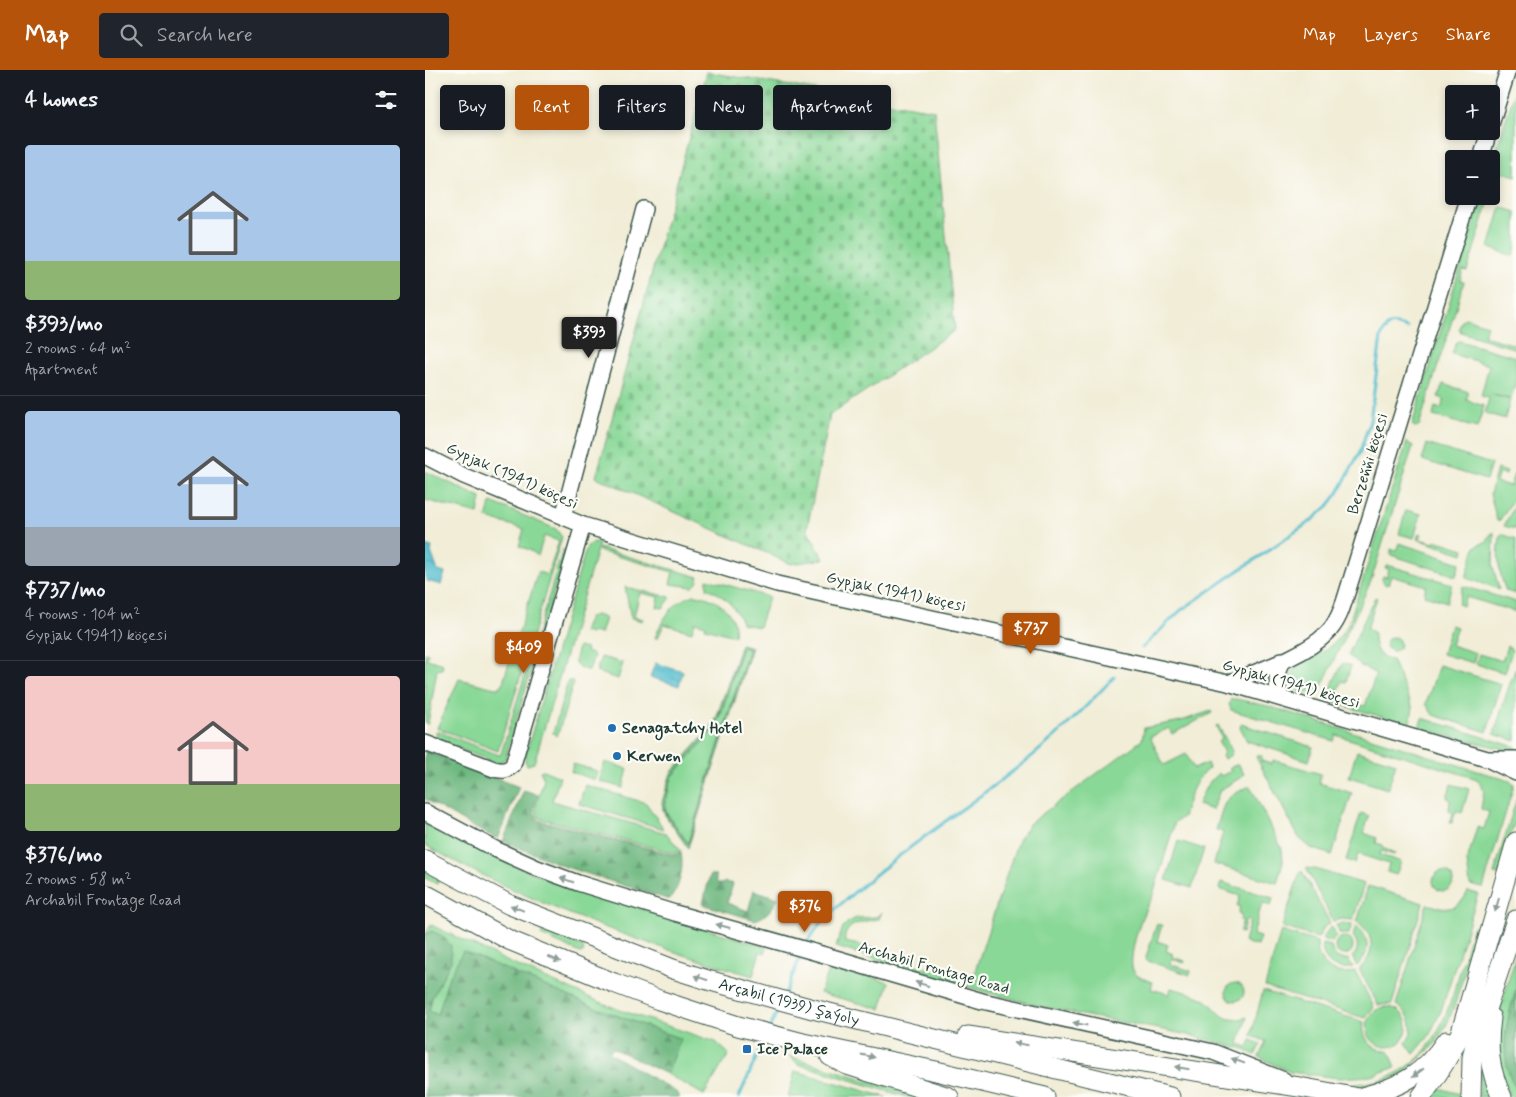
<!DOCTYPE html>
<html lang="en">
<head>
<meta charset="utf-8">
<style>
  :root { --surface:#171b24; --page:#20242c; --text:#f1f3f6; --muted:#9ea1a6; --line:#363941; --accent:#b45309 }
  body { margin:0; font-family:Mynerve,sans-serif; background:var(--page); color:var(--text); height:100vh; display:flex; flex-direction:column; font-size:19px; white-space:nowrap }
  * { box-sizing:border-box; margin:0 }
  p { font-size:16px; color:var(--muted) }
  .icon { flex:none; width:28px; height:28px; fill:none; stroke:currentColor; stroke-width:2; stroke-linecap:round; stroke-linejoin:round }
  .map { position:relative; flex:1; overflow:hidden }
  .side { display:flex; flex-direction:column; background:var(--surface); width:425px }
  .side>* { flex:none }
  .guide { position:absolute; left:15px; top:15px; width:475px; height:45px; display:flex; gap:10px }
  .tools { position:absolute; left:1020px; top:15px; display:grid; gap:10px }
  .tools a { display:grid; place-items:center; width:55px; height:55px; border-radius:5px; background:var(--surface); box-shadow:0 2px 8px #0003; font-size:25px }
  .price { position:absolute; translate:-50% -42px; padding:0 11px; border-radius:5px; background:var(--accent); color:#fff; font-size:16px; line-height:32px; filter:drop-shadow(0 1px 2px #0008) }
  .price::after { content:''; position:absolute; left:50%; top:30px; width:15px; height:11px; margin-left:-8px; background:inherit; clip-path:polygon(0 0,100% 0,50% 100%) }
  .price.on { background:#222; color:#fff }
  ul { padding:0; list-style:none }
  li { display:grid; align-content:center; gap:10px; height:265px; padding:0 25px }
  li+li { border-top:1px solid var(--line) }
  li span { display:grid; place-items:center; height:155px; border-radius:5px; color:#555 }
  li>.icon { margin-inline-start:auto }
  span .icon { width:90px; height:90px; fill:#fffc; stroke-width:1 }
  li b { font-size:21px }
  h2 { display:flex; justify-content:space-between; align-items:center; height:60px; padding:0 25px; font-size:21px }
  .tag { padding:0 18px; border-radius:5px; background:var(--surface); box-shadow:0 2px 8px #0003; font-size:18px; line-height:45px }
  .tag.on { background:var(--accent); color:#fff }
  header { display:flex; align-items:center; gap:30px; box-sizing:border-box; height:70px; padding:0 25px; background:var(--accent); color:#fff }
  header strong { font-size:24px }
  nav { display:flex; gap:28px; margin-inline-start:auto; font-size:18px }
  .search { width:350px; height:45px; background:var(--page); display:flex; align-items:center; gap:12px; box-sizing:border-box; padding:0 18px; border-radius:5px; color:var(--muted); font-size:19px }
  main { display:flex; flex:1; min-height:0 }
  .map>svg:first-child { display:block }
  .green { fill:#89d897; stroke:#548a66 }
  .forest { fill:url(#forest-firs); stroke:#467a5a; fill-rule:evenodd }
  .cemetery { fill:url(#cemetery-stones); stroke:#548a66 }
  .water { fill:url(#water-ripples); stroke:#3a7e82 }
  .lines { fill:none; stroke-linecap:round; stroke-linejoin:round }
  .stream { stroke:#54bfcf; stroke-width:3 }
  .minor-casing { stroke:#3e574c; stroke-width:18 }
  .major-casing { stroke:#3e574c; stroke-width:21 }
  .minor { stroke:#fff; stroke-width:15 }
  .major { stroke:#fff; stroke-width:19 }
  .oneway { fill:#8f9e9a }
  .poi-dot { fill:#1f6fb2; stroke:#fdfcf7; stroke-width:2 }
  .labels { text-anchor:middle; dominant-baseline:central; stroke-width:4.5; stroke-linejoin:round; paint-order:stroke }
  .street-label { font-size:16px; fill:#1f3d34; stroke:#fdfcf7 }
  .poi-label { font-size:16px; font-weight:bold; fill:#1f3d34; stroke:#fdfcf7; text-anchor:start }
</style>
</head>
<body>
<header>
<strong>Map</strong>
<div class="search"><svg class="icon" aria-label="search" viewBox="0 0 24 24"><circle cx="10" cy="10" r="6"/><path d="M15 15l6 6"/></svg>Search here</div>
<nav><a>Map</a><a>Layers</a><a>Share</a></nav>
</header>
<main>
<section class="side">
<h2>4 homes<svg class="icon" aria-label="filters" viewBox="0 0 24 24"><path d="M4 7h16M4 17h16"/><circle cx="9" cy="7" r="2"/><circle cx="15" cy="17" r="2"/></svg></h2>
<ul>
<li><span style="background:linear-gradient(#a9c7e8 75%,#8fb573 0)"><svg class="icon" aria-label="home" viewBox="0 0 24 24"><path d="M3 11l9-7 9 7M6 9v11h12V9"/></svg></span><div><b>$393/mo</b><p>2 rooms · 64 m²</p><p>Apartment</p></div></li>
<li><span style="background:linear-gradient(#a9c7e8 75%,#9aa5b1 0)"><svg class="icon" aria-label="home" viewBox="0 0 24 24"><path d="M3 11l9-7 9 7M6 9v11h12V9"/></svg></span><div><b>$737/mo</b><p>4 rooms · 104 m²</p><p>Gypjak (1941) köçesi</p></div></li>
<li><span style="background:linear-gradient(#f6c9c9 70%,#8fb573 0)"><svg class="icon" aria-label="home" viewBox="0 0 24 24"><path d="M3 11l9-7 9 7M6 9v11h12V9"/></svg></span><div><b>$376/mo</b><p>2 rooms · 58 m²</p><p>Archabil Frontage Road</p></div></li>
</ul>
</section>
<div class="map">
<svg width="1091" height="1027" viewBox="0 0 1091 1027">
  <defs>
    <pattern id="forest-firs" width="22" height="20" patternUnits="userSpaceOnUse" patternTransform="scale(1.25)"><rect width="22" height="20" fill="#6eb880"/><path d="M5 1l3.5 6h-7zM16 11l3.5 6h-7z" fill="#5a976a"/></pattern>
    <pattern id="cemetery-stones" width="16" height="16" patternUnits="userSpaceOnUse" patternTransform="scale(1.25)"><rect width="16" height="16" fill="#89d897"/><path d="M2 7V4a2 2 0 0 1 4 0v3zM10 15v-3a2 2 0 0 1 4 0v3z" fill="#76ba83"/></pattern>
    <pattern id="water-ripples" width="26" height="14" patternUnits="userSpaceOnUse" patternTransform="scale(1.25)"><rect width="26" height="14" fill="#54bfcf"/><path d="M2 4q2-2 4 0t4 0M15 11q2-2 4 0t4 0" fill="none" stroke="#459ca9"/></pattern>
  </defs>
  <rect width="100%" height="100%" fill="#fdfcf7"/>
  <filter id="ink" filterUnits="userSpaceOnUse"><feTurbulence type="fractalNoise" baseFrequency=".02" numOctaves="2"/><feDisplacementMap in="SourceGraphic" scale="10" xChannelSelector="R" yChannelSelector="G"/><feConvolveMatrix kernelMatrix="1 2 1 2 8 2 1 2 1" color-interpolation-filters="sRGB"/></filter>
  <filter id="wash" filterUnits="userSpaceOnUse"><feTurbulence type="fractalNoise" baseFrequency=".0096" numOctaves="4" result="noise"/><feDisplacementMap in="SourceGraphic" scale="20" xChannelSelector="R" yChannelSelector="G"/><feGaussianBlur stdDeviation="1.12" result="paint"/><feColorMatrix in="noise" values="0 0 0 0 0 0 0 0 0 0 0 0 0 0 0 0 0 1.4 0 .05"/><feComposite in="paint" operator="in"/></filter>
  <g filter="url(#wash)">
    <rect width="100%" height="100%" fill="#f1edd7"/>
    <!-- green -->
    <path class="green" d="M1091 18V106L1074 101 1071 103 1069 109 1066 108V96Z
      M1057 126H1064L1065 128 1042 201 1038 200 1035 211 1039 212 994 356 990 357 987 355Z
      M1076 137 1091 142V176L1088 186 1064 178Z
      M1040 248 1062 255 1059 266 1091 275V279L1036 262 1034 258 1037 250Z
      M1034 271 1091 287V311L1086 329 1065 324 1085 330 1080 349 1060 343 1064 328 1056 326 1064 295 1027 284 1031 272Z
      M1018 314 1044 322 1041 330 1059 336 1052 358 1008 346 1010 337 1016 339 1019 329 1013 327Z
      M982 372 988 376 946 511 898 614C883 634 856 617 869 599 874 592 885 589 892 585 906 577 916 567 924 553Z
      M1002 374 1066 394 1061 410 997 390Z
      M1072 399 1082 402 1081 405 1074 403 1071 412 1085 416 1089 404 1091 405V425L1075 450 1072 451 1065 424Z
      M0 401 56 428 53 444 0 430Z
      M66 432 131 459 137 467 73 681 12 658 34 609 70 618H73L77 615 113 502 123 505 134 471 119 466 113 486 105 480 94 476 99 459 61 448Z
      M1091 433V459L1079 456Z
      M981 440 996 444 989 468 974 464Z
      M1069 462 1068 496 1074 519 1041 508 1050 477 1062 471 1065 465Z
      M994 463 997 464 995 469 1009 473 1010 470 1039 479 1038 484 992 469Z
      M1076 464 1091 469V524L1081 521C1073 502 1071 483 1076 464Z
      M169 472 174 473 109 693 102 695 100 691 101 683 161 479 163 476Z
      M974 473 1035 493 1031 506 966 485V479L971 481Z
      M174 478 274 507 272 513 268 517 245 514 248 502 174 481Z
      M138 479 141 482 80 689 73 694 12 670 11 661 74 685 76 684Z
      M962 495 1027 514 1022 532 999 525 1001 516 966 506 963 515 959 514 957 509 958 506 962 507 964 499 960 498Z
      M282 509 344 527 334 557 318 554C312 543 307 533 296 526 292 522 287 521 282 518Z
      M1038 516 1091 532V542L1041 527 1038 536 1033 534Z
      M200 517 245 527V529L238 538 232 537 234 527 215 523 209 546 218 549 217 551 206 548Z
      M270 525C291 527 313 543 309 566L280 558 281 555 270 552 267 562 239 554 233 568H230C236 550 251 528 270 525Z
      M950 527 952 528 942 559 949 562C948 574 952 589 967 590L988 638 985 652 982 654 912 634C898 624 912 605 918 593L926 596 921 612 917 611 911 627 940 636 951 604 936 596 923 585Z
      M171 545 180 548 175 564 167 562 166 564 158 562 164 547Z
      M1026 555 1032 557 1026 575 1051 583 1048 593 1017 584Z
      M961 574a7 7 0 1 1 14 0a7 7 0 1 1-14 0Z
      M1082 576 1085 577 1087 581 1080 603 1051 594 1054 584 1077 591Z
      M153 577 161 579V582L169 585 164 601 155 598 150 593V588Z
      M317 577 324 579 263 773 242 744 240 738 244 716 248 706 288 660 294 650Z
      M0 583 3 584 2 589 18 594 17 599 12 600 3 654 0 653Z
      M176 587 198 593 193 609 171 602Z
      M1014 595 1076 614 1062 662 1008 645 1001 634Z
      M1091 598V671L1069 664 1084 616Z
      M143 611H147L148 614 133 664 131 666 128 663Z
      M806 629H811L843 636 1085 711 1089 715 1058 818 1045 815 1042 791 1052 757 1059 759 1064 742 1056 739 1059 720 1052 709 911 665 909 671 806 640 804 634Z
      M786 641 787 643 747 664 744 658 725 667 739 695 761 684 769 699 782 693 784 698C768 711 764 728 758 747L750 752 727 828C718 838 702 888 708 900 712 908 720 909 728 912L726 919 744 924 746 918C756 921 768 923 777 928 795 937 794 956 822 947L814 974 823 977 826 970 836 974 830 985 814 977 813 978C751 959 686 952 623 938 552 921 481 898 411 877L418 857 422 853 431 848 451 847 457 842 454 849C441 851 417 853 420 872L458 880 461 883 486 894 547 910 593 770 605 753 717 670 719 658 756 651Z
      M997 648 1091 677V682L994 659Z
      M816 654 888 677 884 691 822 671 815 657Z
      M793 655 807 681 806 685 799 689 797 685 799 683 793 671 797 668 791 656Z
      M932 681 971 693 963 719 924 707Z
      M832 686H837L836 691 847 694 848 690 896 704 894 713 927 723 907 785 886 778 874 768 831 687Z
      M180 692 203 699 198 718 174 711Z
      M148 694 173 701 170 710 146 702Z
      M811 695H814L819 704 815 708 795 720 787 740 773 735C778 722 782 712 794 703L796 706 806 701 804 698Z
      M118 700 135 707 127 731 241 763 256 781 249 783 114 748 110 739 119 709 115 701Z
      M1026 714 1044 719 1037 743 1031 741 1027 753H1025L1028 743 1024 741 1025 729 1022 728Z
      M160 715 221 733 239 759 154 734Z
      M825 716 857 779 858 791 852 813 789 794 798 762 791 760C800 731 797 729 825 716Z
      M1091 730V748L1074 805 1069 804Z
      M936 743 944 746 939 763 952 768 951 773 958 775 957 778 970 783 969 785 956 781 955 785 976 792 971 805 962 802 964 794 933 784 930 793 921 790Z
      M0 750 27 766 68 786 100 800 248 849 342 877 340 883 335 882 328 906C215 873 102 833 0 775Z
      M753 771 779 779 767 818 741 810Z
      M881 798 890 799 939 814 928 850 917 849 908 851Z
      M0 800 15 809 12 814 0 808Z
      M877 801 905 853 899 857 893 868 857 857 874 805Z
      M1008 811a10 10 0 1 1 20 0a10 10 0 1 1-20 0Z
      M796 812 848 828 846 836 837 833 828 865 835 867 832 876 819 872 825 851 821 850 817 863 814 862 818 851 815 850 816 844 813 843 815 837 812 836 815 826 794 819Z
      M943 816 998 833 967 934 953 935 934 899C950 886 951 864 932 852Z
      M1043 821 1053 824 1016 941 1004 966 989 984 981 973C991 959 986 943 971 935L1002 834C1022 840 1033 842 1043 821Z
      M918 853 927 854 924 864H915L911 855Z
      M732 854 737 855 732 871 743 875 741 881 748 884 747 887 760 891 759 893 747 889 745 894 766 901 765 905 720 890Z
      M6 855 92 896 168 929 195 940 291 972 304 984 279 1025 242 1004 256 969 169 937 39 882 13 945 4 941 7 928 26 891 7 861 0 865Z
      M931 856C946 866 945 885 932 896L927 887C934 881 934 873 928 866Z
      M1048 856 1053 857 1030 934 1022 954 1011 973 977 1005 945 1016 934 1018H923L903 1014C1015 1021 1022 942 1048 856Z
      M907 857 911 866 907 872 897 869 903 860Z
      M119 859 158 877 159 882 155 883 116 865Z
      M856 861 892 872C891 894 909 908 930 901L949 937 940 948 840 917Z
      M910 876a9 9 0 1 1 18 0a9 9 0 1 1-18 0Z
      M897 874 906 876C908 886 914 891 923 889L928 897C910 902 897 892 897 874Z
      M1091 884V1027H1085L1076 1011 1071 954Z
      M405 895 464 912 456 939 395 923Z
      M801 922a9 9 0 1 1 18 0a9 9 0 1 1-18 0Z
      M838 921 939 952C936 969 948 981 964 981L971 997 946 1006 914 1008 865 1002 834 987 841 971 826 966Z
      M942 957a20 20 0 1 1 40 0a20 20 0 1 1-40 0Z
      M364 986 497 1027H482L373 994Z
      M1056 988 1069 1027H1054Z
      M370 1001 461 1027H363Z
      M1000 1006 993 1018 982 1027 968 1026Z
      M1014 1018 1039 1025 1040 1027H1005Z"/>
    <!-- forest -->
    <path class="forest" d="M316 574 327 577 263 778 240 745 238 740 237 732 246 703 285 659 291 649ZM317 577 324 579 263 773 242 744 240 738 244 716 248 706 288 660 294 650Z
      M0 680 94 717 73 769 46 756 0 729Z
      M99 720 113 725 108 739 113 750 249 785 256 783C259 798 255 817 245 829H242L141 797 78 771Z
      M285 805H291V811L293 814H297L300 812 308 814 302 833 323 841 329 820 353 828C348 838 341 847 330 850L280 835 278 833Z
      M7 861 16 865 26 875V891L7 928 4 941 13 945 23 909 38 881 169 937 256 969 242 1004 187 978 184 983 251 1022 255 1027H0V997L3 984 0 982V865Z
      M1091 920V1019C1072 987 1081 952 1091 920Z"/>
    <!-- cemetery -->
    <path class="cemetery" d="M282 2 509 40 530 260 405 345 382 459 399 489 366 494 171 407Z"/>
    <!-- water -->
    <path class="water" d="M0 475 7 477 6 482 13 501 20 503 16 515 2 511 0 507Z
      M230 593 258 601 254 616 225 607Z"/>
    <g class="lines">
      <!-- stream -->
      <path class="stream" d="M717 578 755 541 886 451 903 436 913 423 935 382 945 351 956 267C963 251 967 253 982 258
        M381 875C394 850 416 834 438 815 487 773 541 738 592 698 629 670 657 641 689 607
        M359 926 377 883
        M345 958 354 936
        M314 1027 339 970"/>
    </g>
  </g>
  <g filter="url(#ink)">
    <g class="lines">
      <!-- minor casing -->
      <g class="minor-casing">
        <path id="minor" d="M1066 54 1083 0
          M1056 89 1064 61
          M0 386 39 406 158 455 352 514 803 613 1062 689H1091
          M138 447 219 139
          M803 613C833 601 880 586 902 563 912 554 917 539 921 526L1044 126
          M857 628C850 616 851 603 857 590
          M0 673 69 699C77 701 82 701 88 695L158 455
          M1066 691 1091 703
          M0 742 70 779 112 798 153 813 250 843 407 887 557 931 788 982 859 1010"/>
      </g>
      <!-- major casing -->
      <g class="major-casing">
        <g id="major">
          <path id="s1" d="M0 790 85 835 248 899 286 911 388 939 745 1027"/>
          <path d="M0 824 84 870 189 913 234 930 313 956 378 973 511 1001 620 1027"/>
          <path d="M1066 948C1062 978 1064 999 1077 1027"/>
          <path d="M543 966 874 1017 929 1027"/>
          <path d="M405 986 422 995 524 1027"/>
          <path d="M937 1027C975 1017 999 1005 1021 971"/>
          <path d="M996 1027C1012 1006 1025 986 1036 962L1091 772"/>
          <path d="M1046 1027 1047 988 1051 969 1091 850"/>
        </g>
      </g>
      <!-- minor -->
      <use href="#minor" class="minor"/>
      <!-- major -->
      <use href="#major" class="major"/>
    </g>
    <!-- one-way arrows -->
    <defs><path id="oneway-solid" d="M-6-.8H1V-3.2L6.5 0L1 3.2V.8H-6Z" transform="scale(1.25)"/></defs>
    <g class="oneway">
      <use href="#oneway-solid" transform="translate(142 810) rotate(-161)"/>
      <use href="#oneway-solid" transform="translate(1072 835) rotate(106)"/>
      <use href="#oneway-solid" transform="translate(92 838) rotate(-158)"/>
      <use href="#oneway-solid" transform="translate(298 856) rotate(-165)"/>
      <use href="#oneway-solid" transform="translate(129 889) rotate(22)"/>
      <use href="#oneway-solid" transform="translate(276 908) rotate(-162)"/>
      <use href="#oneway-solid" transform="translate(497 914) rotate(-163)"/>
      <use href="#oneway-solid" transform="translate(655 954) rotate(-168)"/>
      <use href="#oneway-solid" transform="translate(596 974) rotate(-171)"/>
      <use href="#oneway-solid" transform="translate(443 986) rotate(12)"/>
      <use href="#oneway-solid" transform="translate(813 991) rotate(-159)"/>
      <use href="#oneway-solid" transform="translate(757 998) rotate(-171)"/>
      <use href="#oneway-solid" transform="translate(993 1003) rotate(142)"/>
    </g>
  </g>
  <!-- markers -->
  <g class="poi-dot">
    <circle cx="187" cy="658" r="5"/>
    <circle cx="192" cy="686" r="5"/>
    <rect x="317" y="974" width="10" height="10" rx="2.5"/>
  </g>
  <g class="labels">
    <!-- street labels -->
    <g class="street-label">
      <text transform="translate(943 394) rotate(-73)">Berzeňňi köçesi</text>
      <text transform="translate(87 406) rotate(24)">Gypjak (1941) köçesi</text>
      <text transform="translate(471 522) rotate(12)">Gypjak (1941) köçesi</text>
      <text transform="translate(866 614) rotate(16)">Gypjak (1941) köçesi</text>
      <text transform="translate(509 898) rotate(16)">Archabil Frontage Road</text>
      <text stroke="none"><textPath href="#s1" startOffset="392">Arçabil (1939) şaýoly</textPath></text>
    </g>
    <!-- poi labels -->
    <g class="poi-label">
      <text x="197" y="658">Senagatchy Hotel</text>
      <text x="202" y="686">Kerwen</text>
      <text x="332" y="979">Ice Palace</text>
    </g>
  </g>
</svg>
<div class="tools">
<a>+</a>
<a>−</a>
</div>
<b class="price on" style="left:164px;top:289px">$393</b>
<b class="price" style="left:606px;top:585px">$737</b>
<b class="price" style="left:99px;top:604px">$409</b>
<b class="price" style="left:380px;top:863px">$376</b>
<div class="guide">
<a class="tag">Buy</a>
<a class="tag on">Rent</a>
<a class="tag">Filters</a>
<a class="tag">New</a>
<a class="tag">Apartment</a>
</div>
</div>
</main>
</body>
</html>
